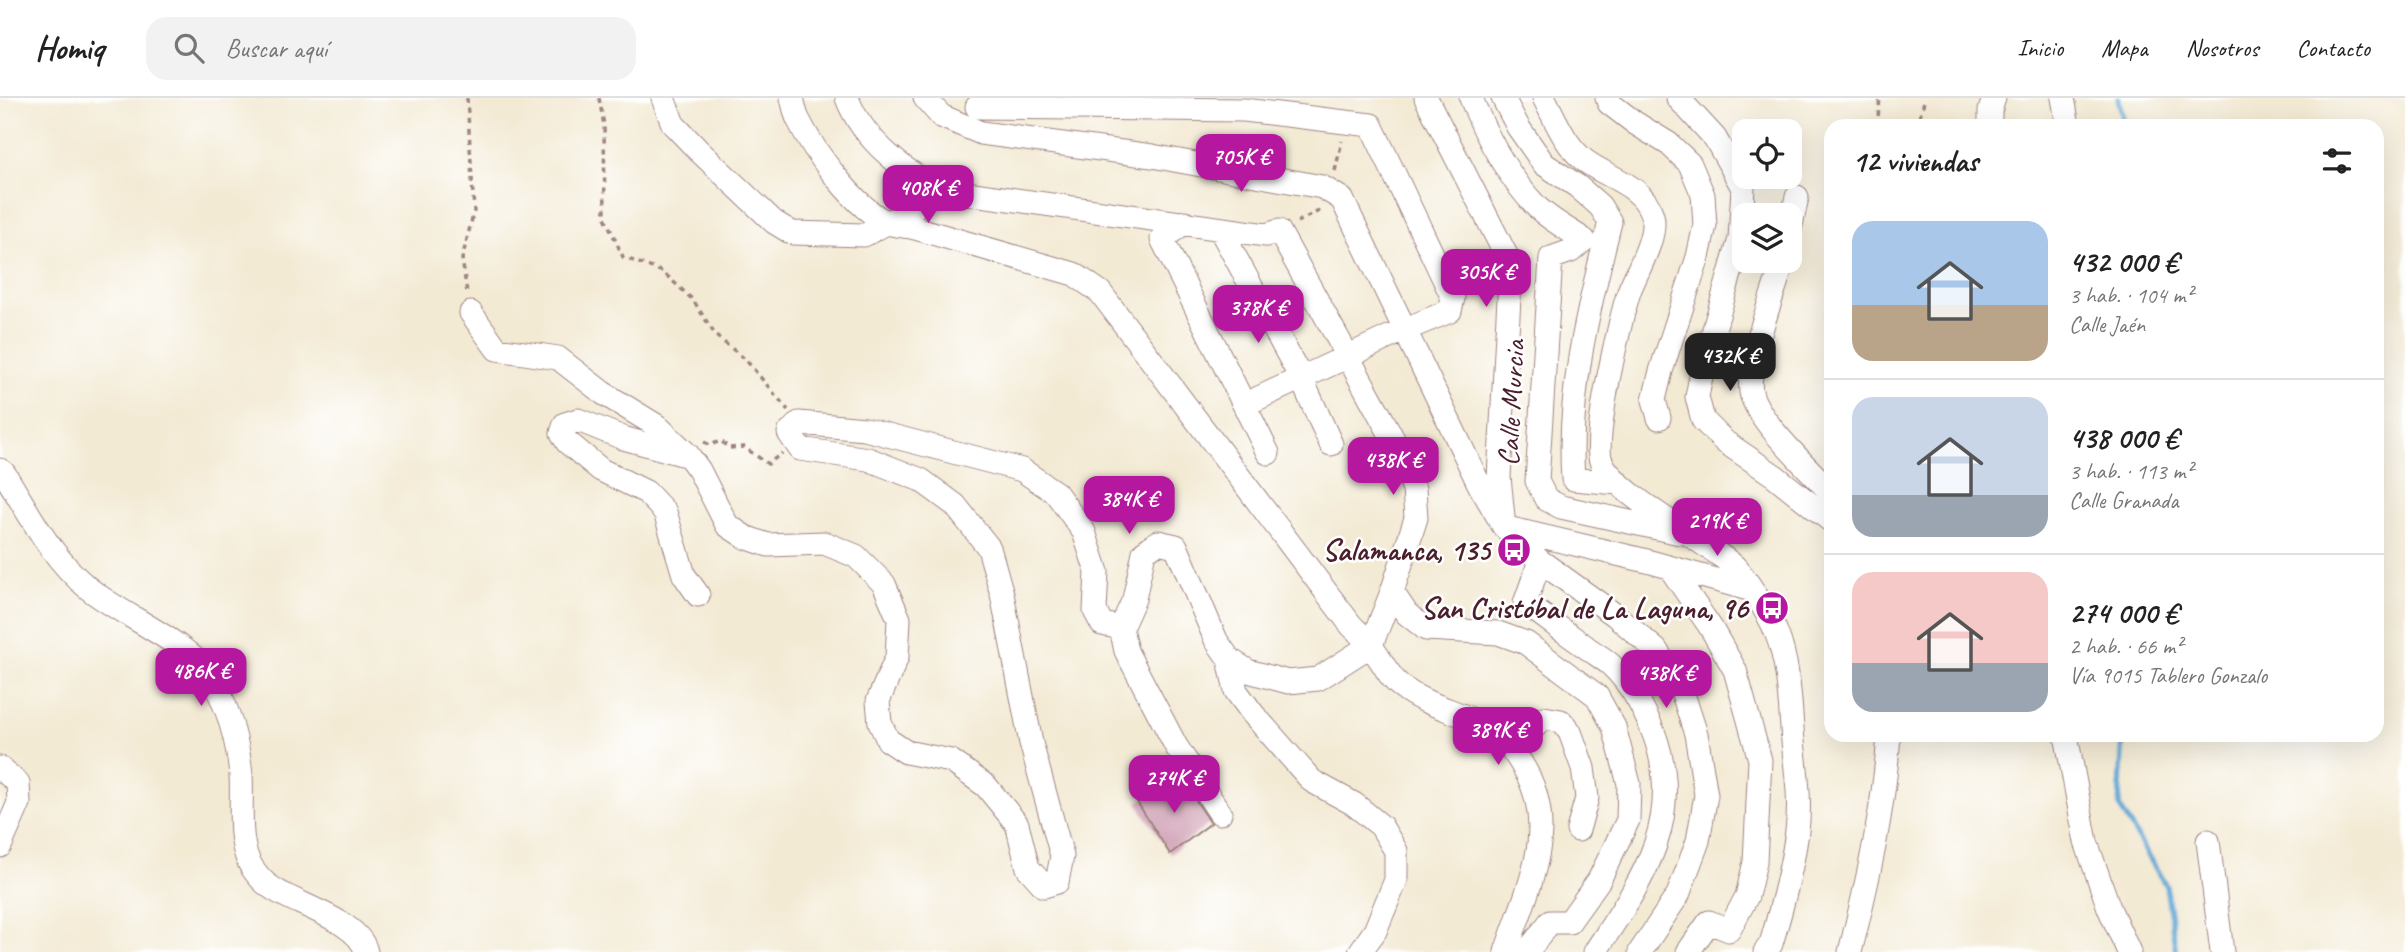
<!DOCTYPE html>
<html lang="es">
<head>
<meta charset="utf-8">
<style>
  :root { --surface:#fff; --page:#f2f2f2; --text:#222; --muted:#767676; --line:#e0e0e0; --accent:#b5179e }
  body { margin:0; font-family:Caveat,sans-serif; background:var(--page); color:var(--text); height:100vh; display:flex; flex-direction:column; font-size:26px; white-space:nowrap }
  * { box-sizing:border-box; margin:0 }
  p { font-size:23px; color:var(--muted) }
  .icon { flex:none; width:38px; height:38px; fill:none; stroke:currentColor; stroke-width:2; stroke-linecap:round; stroke-linejoin:round }
  .map { position:relative; flex:1; overflow:hidden }
  .panel { position:absolute; left:1824px; top:21px; width:560px; height:623px; display:flex; flex-direction:column; background:var(--surface); border-radius:21px; box-shadow:0 7px 28px #0002 }
  .panel>* { flex:none }
  .buttons { position:absolute; left:1732px; top:21px; display:grid; gap:14px }
  .buttons a { display:grid; place-items:center; width:70px; height:70px; border-radius:14px; background:var(--surface); box-shadow:0 7px 28px #0002; font-size:35px }
  .price { position:absolute; translate:-50% -60px; padding:0 16px; border-radius:14px; background:var(--accent); color:#fff; font-size:23px; line-height:46px; filter:drop-shadow(0 2px 4px #0008) }
  .price::after { content:''; position:absolute; left:50%; top:42px; width:21px; height:16px; margin-left:-10px; background:inherit; clip-path:polygon(0 0,100% 0,50% 100%) }
  .price.on { background:#222; color:#fff }
  ul { padding:0; list-style:none }
  li { display:flex; align-items:center; gap:21px; height:175px; padding:0 28px }
  li+li { border-top:2px solid var(--line) }
  li span { display:grid; place-items:center; flex:none; width:196px; height:140px; border-radius:21px; color:#555 }
  li>.icon { margin-inline-start:auto }
  span .icon { width:84px; height:84px; fill:#fffc; stroke-width:1 }
  li b { font-size:30px }
  h2 { display:flex; justify-content:space-between; align-items:center; height:84px; padding:0 28px; font-size:30px }
  header { display:flex; align-items:center; gap:42px; box-sizing:border-box; height:98px; padding:0 35px; background:var(--surface); border-bottom:2px solid var(--line) }
  header strong { font-size:33px }
  nav { display:flex; gap:38px; margin-inline-start:auto; font-size:24px }
  .search { width:490px; height:63px; background:var(--page); display:flex; align-items:center; gap:18px; box-sizing:border-box; padding:0 24px; border-radius:21px; color:var(--muted); font-size:26px }
  .map>svg:first-child { display:block }
  .lines { fill:none; stroke-linecap:round; stroke-linejoin:round }
  .stream { stroke:#60a9d8; stroke-width:5 }
  .building { fill:#cd9bb0 }
  .minor-casing { stroke:#9e8480; stroke-width:25 }
  .path { stroke:#9e8480; stroke-width:3.5; stroke-dasharray:5 5; stroke-linecap:butt }
  .minor { stroke:#fff; stroke-width:23 }
  .labels { text-anchor:middle; dominant-baseline:central; stroke-width:5; stroke-linejoin:round; paint-order:stroke }
  .street-label { font-size:30px; fill:#4a1f2b; stroke:#fff }
  .poi-label { font-size:30px; font-weight:bold; fill:#4a1f2b; stroke:#fff; text-anchor:end }
</style>
</head>
<body>
<header>
<strong>Homiq</strong>
<div class="search"><svg class="icon" aria-label="search" viewBox="0 0 24 24"><circle cx="10" cy="10" r="6"/><path d="M15 15l6 6"/></svg>Buscar aquí</div>
<nav><a>Inicio</a><a>Mapa</a><a>Nosotros</a><a>Contacto</a></nav>
</header>
<div class="map">
<svg width="2405" height="854" viewBox="0 0 2405 854">
  <rect width="100%" height="100%" fill="#fff"/>
  <filter id="ink" filterUnits="userSpaceOnUse"><feTurbulence type="fractalNoise" baseFrequency=".0143" numOctaves="2"/><feDisplacementMap in="SourceGraphic" scale="14" xChannelSelector="R" yChannelSelector="G"/><feConvolveMatrix kernelMatrix="1 2 1 2 8 2 1 2 1" color-interpolation-filters="sRGB"/></filter>
  <filter id="wash" filterUnits="userSpaceOnUse"><feTurbulence type="fractalNoise" baseFrequency=".00686" numOctaves="4" result="noise"/><feDisplacementMap in="SourceGraphic" scale="28" xChannelSelector="R" yChannelSelector="G"/><feGaussianBlur stdDeviation="1.57" result="paint"/><feColorMatrix in="noise" values="0 0 0 0 0 0 0 0 0 0 0 0 0 0 0 0 0 1.4 0 .05"/><feComposite in="paint" operator="in"/></filter>
  <g filter="url(#wash)">
    <rect width="100%" height="100%" fill="#f3ead4"/>
    <g class="lines">
      <!-- stream -->
      <path class="stream" d="M2118 0 2125 28
        M2123 637 2119 708 2166 788 2176 854"/>
    </g>
    <g id="blocks">
      <!-- building -->
      <path class="building" d="M1181 681 1211 725 1170 756 1137 704Z"/>
    </g>
  </g>
  <g filter="url(#ink)">
    <use href="#blocks" fill-opacity="0" stroke="#9e8480" stroke-width="2"/>
    <g class="lines">
      <!-- minor casing -->
      <g class="minor-casing">
        <path id="minor" d="M663 0 673 26 697 51 774 124 792 135 864 137 913 111 933 88
          M792 0C794 7 795 15 798 21 814 54 855 110 888 125 896 128 907 128 915 130L1074 176 1100 194 1351 527C1359 535 1367 542 1373 551 1382 563 1390 581 1402 589 1427 609 1461 613 1489 630 1503 638 1513 652 1521 665 1562 729 1527 790 1506 854
          M847 0C862 41 911 83 952 93L1266 137 1279 133 1398 350 1414 391 1416 420 1392 494 1371 547
          M925 0 941 18 981 35 1152 58 1322 89 1342 101 1479 386 1504 429 1540 463 1615 517 1656 552 1682 593 1696 636 1706 697 1698 743 1678 797 1640 854
          M1426 0 1509 163 1510 182 1499 379 1503 419
          M1471 0C1486 38 1507 77 1535 107 1548 121 1568 131 1584 142L1571 153 1551 160 1537 383 1546 401 1561 409 1680 435
          M1503 0 1518 29 1544 66 1577 88 1600 108 1610 124C1589 209 1567 293 1573 381L1618 385
          M1544 0C1555 21 1565 47 1584 62 1607 80 1643 86 1652 117 1658 137 1638 171 1630 191 1621 216 1592 342 1601 363 1615 396 1703 442 1733 467 1745 478 1770 518 1776 534 1790 568 1790 608 1793 643 1796 673 1801 703 1797 733 1792 772 1782 809 1771 846L1765 854
          M1607 0 1609 5 1635 25 1669 46 1690 66 1703 97 1705 127 1698 159 1661 273 1654 302 1659 320
          M1678 0 1715 40 1743 90 1740 141 1702 273 1697 299 1703 322 1725 344 1775 378 1830 422
          M2063 0 2068 28
          M977 9 1244 12 1371 27 1453 200 1450 213 1406 231 1246 306
          M1990 28V13L1994 0
          M1185 124 1162 141 1268 355
          M1220 131 1301 280 1331 346
          M1790 132 1797 99
          M1783 163C1775 193 1743 271 1752 298 1762 328 1809 370 1830 394
          M471 215 497 251 558 260 603 295 657 328 688 357 699 372 727 427 745 439 768 447 824 445 856 458 884 486 899 521 897 559 878 603 880 625 888 642 906 654 951 663 986 688 1017 726 1028 770 1044 788 1057 784 1062 758 1031 645 1002 496 989 450 955 407 921 382 868 361 800 351 789 335 799 325 865 331 1022 372 1056 395 1084 434 1097 474 1095 513 1102 526 1121 530
          M685 357 623 340 578 322 565 326 562 335 567 344 601 372 646 394 665 414 684 477 698 497
          M0 372 4 375C29 415 51 460 88 490 123 519 195 546 215 586 229 613 238 647 241 677 243 706 236 747 253 771 258 778 265 786 272 790 296 807 360 823 366 854
          M1507 430 1647 463 1752 492
          M1540 463 1525 505C1546 520 1566 535 1586 549 1595 556 1605 561 1612 568 1631 586 1645 613 1654 636 1686 723 1640 785 1595 854
          M1670 470 1711 530 1735 572 1760 662 1755 764 1747 798 1729 832 1709 824 1688 854
          M1392 494 1407 516 1426 531 1498 535 1526 545 1597 598 1614 629 1629 686 1628 722 1599 782 1569 824H1550L1527 854
          M1229 561 1236 593 1253 616 1312 683 1354 706 1381 728 1396 753V782L1375 833 1360 854
          M2066 637 2086 744 2109 810 2129 854
          M1511 650 1544 620 1561 623 1570 634 1583 670 1587 700 1578 732
          M0 670 18 685 19 705 0 748
          M1220 715 1176 648 1126 553 1121 530 1134 501 1144 454 1158 444 1176 448 1216 542 1229 561 1248 573 1288 584 1318 581 1371 547
          M2208 743 2222 854
          M1850 854C1868 783 1884 710 1889 637"/>
      </g>
      <!-- path -->
      <path class="path" d="M467 0 474 113 462 161 467 195
        M599 0 604 27 605 119 623 159 663 174 693 202 716 238 745 261 788 312
        M1877 28 1880 0
        M1917 28 1925 0
        M1335 73 1342 43
        M1297 124 1321 112
        M704 344 710 347 721 343 729 350 744 349 768 366 782 355"/>
      <!-- minor -->
      <use href="#minor" class="minor"/>
    </g>
  </g>
  <!-- icons -->
  <defs>
    <g id="bus-disc" transform="scale(1.75)"><circle r="9.5" fill="#b5179e" stroke="#fff"/><path d="M-5-6H5V4H4V6H2V4H-2V6H-4V4H-5ZM-3.5-4V0h7V-4ZM-3.5 1.2v1.5H-2V1.2ZM2 1.2v1.5H3.5V1.2Z" fill="#fff"/></g>
  </defs>
  <g fill-rule="evenodd">
    <use href="#bus-disc" x="1514" y="452"/>
    <use href="#bus-disc" x="1772" y="510"/>
  </g>
  <g class="labels">
    <!-- street labels -->
    <g class="street-label">
      <text transform="translate(1511 305) rotate(-87)">Calle Murcia</text>
    </g>
    <!-- poi labels -->
    <g class="poi-label">
      <text x="1490" y="452">Salamanca, 135</text>
      <text x="1748" y="510">San Cristóbal de La Laguna, 96</text>
    </g>
  </g>
</svg>
<div class="buttons">
<a><svg class="icon" aria-label="locate" viewBox="0 0 24 24"><circle cx="12" cy="12" r="6"/><path d="M12 2v4M12 18v4M2 12h4M18 12h4"/></svg></a>
<a><svg class="icon" aria-label="layers" viewBox="0 0 24 24"><path d="M12 4l9 5-9 5-9-5zM3 14l9 5 9-5"/></svg></a>
</div>
<b class="price" style="left:1241px;top:96px">705K €</b>
<b class="price" style="left:928px;top:127px">408K €</b>
<b class="price" style="left:1486px;top:211px">305K €</b>
<b class="price" style="left:1258px;top:247px">378K €</b>
<b class="price on" style="left:1730px;top:295px">432K €</b>
<b class="price" style="left:1393px;top:399px">438K €</b>
<b class="price" style="left:1129px;top:438px">384K €</b>
<b class="price" style="left:1717px;top:460px">219K €</b>
<b class="price" style="left:201px;top:610px">486K €</b>
<b class="price" style="left:1666px;top:612px">438K €</b>
<b class="price" style="left:1498px;top:669px">389K €</b>
<b class="price" style="left:1174px;top:717px">274K €</b>
<section class="panel">
<h2>12 viviendas<svg class="icon" aria-label="filters" viewBox="0 0 24 24"><path d="M4 7h16M4 17h16"/><circle cx="9" cy="7" r="2"/><circle cx="15" cy="17" r="2"/></svg></h2>
<ul>
<li><span style="background:linear-gradient(#a9c7e8 60%,#b9a48a 0)"><svg class="icon" aria-label="home" viewBox="0 0 24 24"><path d="M3 11l9-7 9 7M6 9v11h12V9"/></svg></span><div><b>432 000 €</b><p>3 hab. · 104 m²</p><p>Calle Jaén</p></div></li>
<li><span style="background:linear-gradient(#c9d6e8 70%,#9aa5b1 0)"><svg class="icon" aria-label="home" viewBox="0 0 24 24"><path d="M3 11l9-7 9 7M6 9v11h12V9"/></svg></span><div><b>438 000 €</b><p>3 hab. · 113 m²</p><p>Calle Granada</p></div></li>
<li><span style="background:linear-gradient(#f6c9c9 65%,#9aa5b1 0)"><svg class="icon" aria-label="home" viewBox="0 0 24 24"><path d="M3 11l9-7 9 7M6 9v11h12V9"/></svg></span><div><b>274 000 €</b><p>2 hab. · 66 m²</p><p>Vía 9015 Tablero Gonzalo</p></div></li>
</ul>
</section>
</div>
</body>
</html>
